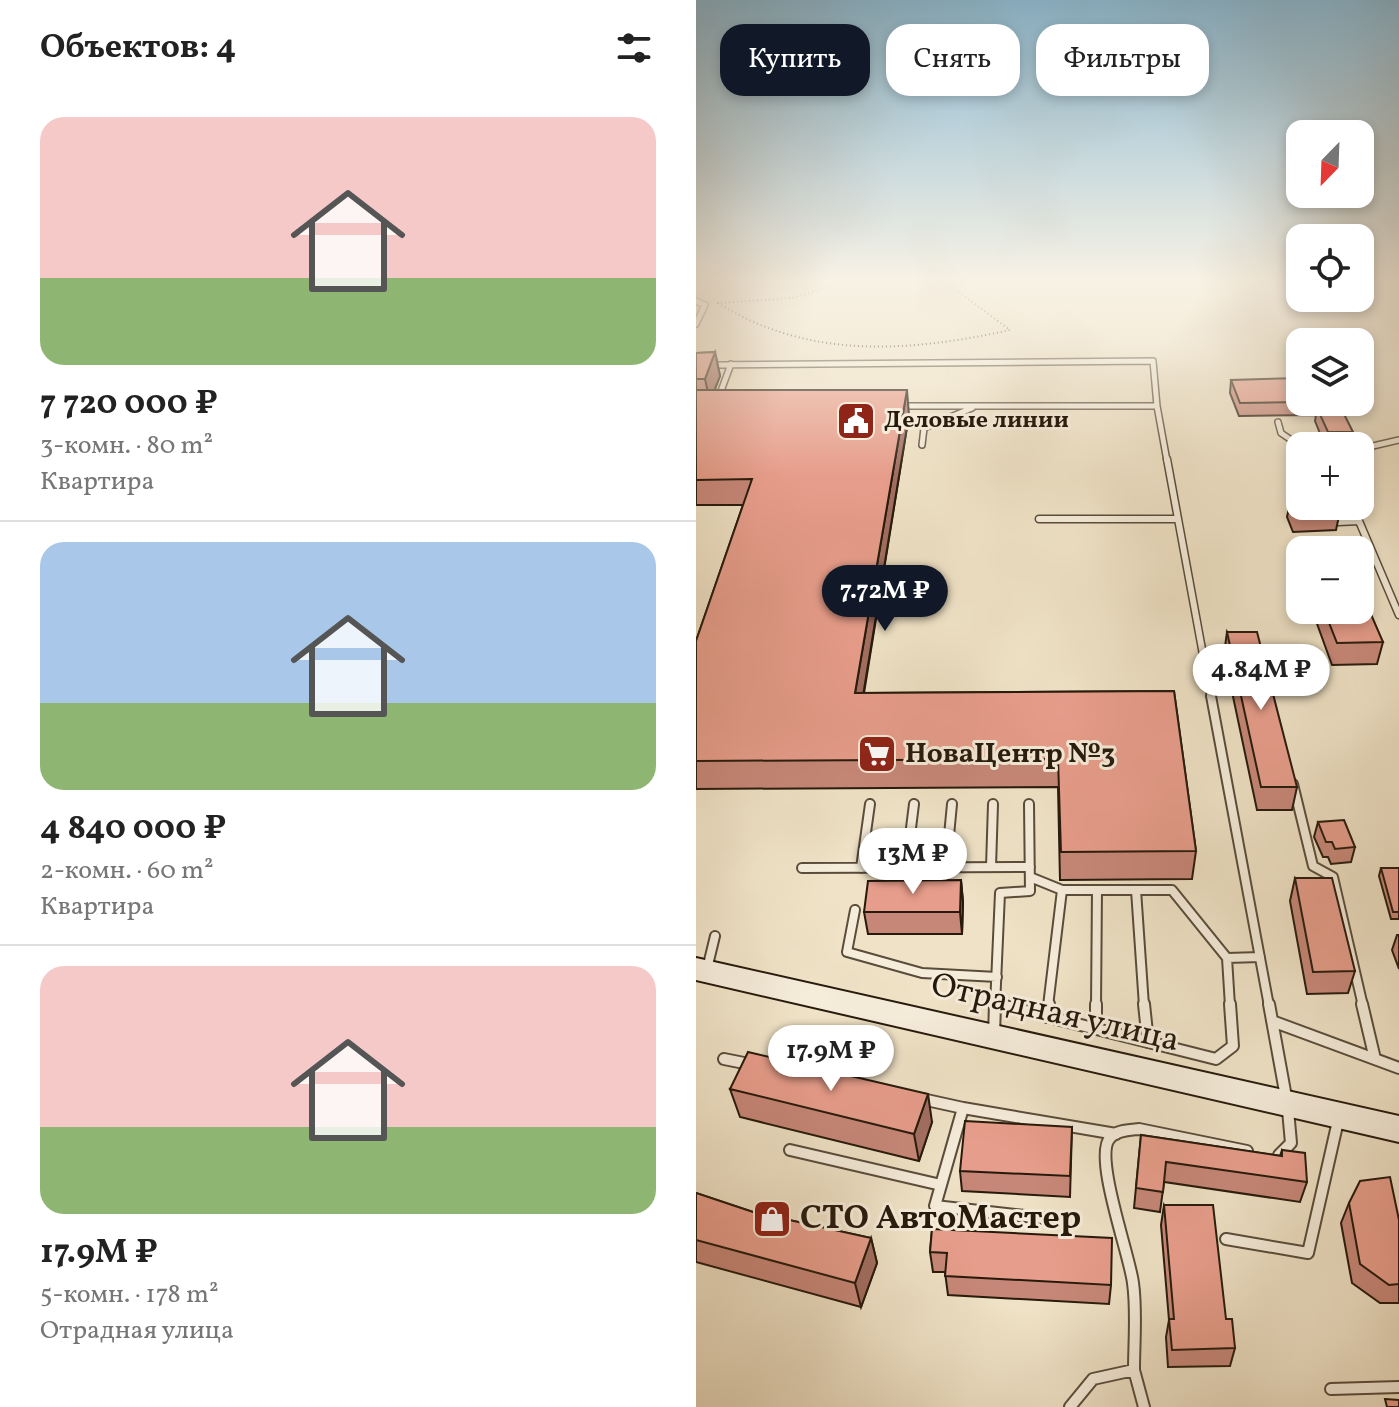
<!DOCTYPE html>
<html lang="ru">
<head>
<meta charset="utf-8">
<style>
  :root { --surface:#fff; --page:#f2f2f2; --text:#222; --muted:#767676; --line:#e0e0e0; --accent:#111827 }
  body { margin:0; font-family:Vollkorn,serif; background:var(--page); color:var(--text); height:100vh; display:flex; flex-direction:column; font-size:30px; white-space:nowrap }
  * { box-sizing:border-box; margin:0 }
  p { font-size:26px; color:var(--muted) }
  .icon { flex:none; width:44px; height:44px; fill:none; stroke:currentColor; stroke-width:2; stroke-linecap:round; stroke-linejoin:round }
  .map { position:relative; flex:1; overflow:hidden }
  .drawer { display:flex; flex-direction:column; background:var(--surface); width:696px }
  .drawer>* { flex:none }
  .banner { position:absolute; left:24px; top:24px; width:558px; height:72px; display:flex; gap:16px }
  .needle { width:52px; rotate:203deg }
  .fabs { position:absolute; left:590px; top:120px; display:grid; gap:16px }
  .fabs a { display:grid; place-items:center; width:88px; height:88px; border-radius:16px; background:var(--surface); box-shadow:0 4px 12px #0003; font-size:40px }
  .price { position:absolute; translate:-50% -68px; padding:0 18px; border-radius:28px; background:#fff; color:#222; font-size:26px; line-height:52px; filter:drop-shadow(0 2px 4px #0008) }
  .price::after { content:''; position:absolute; left:50%; top:48px; width:24px; height:18px; margin-left:-12px; background:inherit; clip-path:polygon(0 0,100% 0,50% 100%) }
  .price.selected { background:var(--accent); color:#fff }
  ul { padding:0; list-style:none }
  li { display:grid; align-content:center; gap:16px; height:424px; padding:0 40px }
  li+li { border-top:2px solid var(--line) }
  li span { display:grid; place-items:center; height:248px; border-radius:24px; color:#555 }
  li>.icon { margin-inline-start:auto }
  span .icon { width:144px; height:144px; fill:#fffc; stroke-width:1 }
  li b { font-size:34px }
  h2 { display:flex; justify-content:space-between; align-items:center; height:96px; padding:0 40px; font-size:34px }
  .chip { padding:0 28px; border-radius:24px; background:var(--surface); box-shadow:0 4px 12px #0003; font-size:28px; line-height:72px }
  .chip.selected { background:var(--accent); color:#fff }
  main { display:flex; flex:1; min-height:0 }
  .map>svg:first-child { display:block }
  .lines { fill:none; stroke-linecap:round; stroke-linejoin:round }
  .lane-far3-casing { stroke:#594c3a; stroke-width:8 }
  .lane-far2-casing { stroke:#594c3a; stroke-width:9 }
  .lane-far1-casing { stroke:#594c3a; stroke-width:12 }
  .lane-casing { stroke:#594c3a; stroke-width:14 }
  .secondary-casing { stroke:#271a0c; stroke-width:4 }
  .path { stroke:#271a0c; stroke-width:2; stroke-dasharray:1 3; stroke-linecap:butt }
  .lane-far3 { stroke:#f5ecda; stroke-width:5 }
  .lane-far2 { stroke:#f5ecda; stroke-width:6 }
  .lane-far1 { stroke:#f5ecda; stroke-width:8 }
  .lane { stroke:#f5ecda; stroke-width:10 }
  .secondary { fill:#f5ecda; fill-rule:evenodd }
  .wall { fill:#c78778; stroke:#271a0c; stroke-width:2 }
  .shaded-wall { fill:#a26e61; stroke:#271a0c; stroke-width:2 }
  .building { fill:#e79d8b; stroke:#271a0c; stroke-width:2 }
  .labels { text-anchor:middle; dominant-baseline:central; stroke-width:6; stroke-linejoin:round; paint-order:stroke }
  .far-poi-label { font-size:24px; font-weight:bold; fill:#271a0c; stroke:#f5ecda; text-anchor:start }
  .poi-label { font-size:28px; font-weight:bold; fill:#271a0c; stroke:#f5ecda; text-anchor:start }
  .near-street-label { font-size:34px; fill:#271a0c; stroke:#f5ecda }
  .near-poi-label { font-size:34px; font-weight:bold; fill:#271a0c; stroke:#f5ecda; text-anchor:start }
</style>
</head>
<body>
<main>
<section class="drawer">
<h2>Объектов: 4<svg class="icon" aria-label="filters" viewBox="0 0 24 24"><path d="M4 7h16M4 17h16"/><circle cx="9" cy="7" r="2"/><circle cx="15" cy="17" r="2"/></svg></h2>
<ul>
<li><span style="background:linear-gradient(#f6c9c9 65%,#8fb573 0)"><svg class="icon" aria-label="home" viewBox="0 0 24 24"><path d="M3 11l9-7 9 7M6 9v11h12V9"/></svg></span><div><b>7 720 000 ₽</b><p>3-комн. · 80 m²</p><p>Квартира</p></div></li>
<li><span style="background:linear-gradient(#a9c7e8 65%,#8fb573 0)"><svg class="icon" aria-label="home" viewBox="0 0 24 24"><path d="M3 11l9-7 9 7M6 9v11h12V9"/></svg></span><div><b>4 840 000 ₽</b><p>2-комн. · 60 m²</p><p>Квартира</p></div></li>
<li><span style="background:linear-gradient(#f6c9c9 65%,#8fb573 0)"><svg class="icon" aria-label="home" viewBox="0 0 24 24"><path d="M3 11l9-7 9 7M6 9v11h12V9"/></svg></span><div><b>17.9M ₽</b><p>5-комн. · 178 m²</p><p>Отрадная улица</p></div></li>
</ul>
</section>
<div class="map">
<svg width="703" height="1407" viewBox="0 0 703 1407">
  <rect width="100%" height="100%" fill="#efe2c6"/>
  <filter id="stains"><feTurbulence type="fractalNoise" baseFrequency=".0025" numOctaves="4"/><feColorMatrix values="0 0 0 0 .2 0 0 0 0 .09 0 0 0 0 .02 0 0 0 .5 -.17"/></filter>
  <radialGradient id="worn" r=".72"><stop offset=".6" stop-color="#630" stop-opacity="0"/><stop offset="1" stop-color="#630" stop-opacity=".3"/></radialGradient>
  <g class="lines">
    <!-- lane-far3 casing -->
    <g class="lane-far3-casing">
      <path id="lane-far3" d="M0 301 9 305 0 324
        M0 365 457 361 461 406 471 461
        M22 399 35 364
        M203 406H461
        M582 422 585 433 604 446
        M226 445 228 428 276 408
        M664 449 703 440"/>
    </g>
    <!-- lane-far2 casing -->
    <g class="lane-far2-casing">
      <path id="lane-far2" d="M471 459 515 698
        M343 519H482
        M642 522 663 521 703 615"/>
    </g>
    <!-- lane-far1 casing -->
    <g class="lane-far1-casing">
      <path id="lane-far1" d="M515 696 573 1006
        M597 784 617 866 637 877 667 1006
        M250 867 256 804
        M295 867 297 804
        M106 868 334 867
        M165 868 174 804
        M210 868 218 804
        M334 877 366 890H476L531 958 564 957
        M440 890 448 1006
        M159 910 151 952 226 973 301 977
        M531 958 534 1006
        M11 969 19 936
        M300 1004 309 1006
        M299 1006 304 893 334 891 333 804
        M352 1006 366 890
        M400 1006 401 890"/>
    </g>
    <!-- lane casing -->
    <g class="lane-casing">
      <path id="lane" d="M301 1004 520 1059 537 1046 534 1004
        M448 1004 452 1042
        M573 1004 590 1097
        M666 1004 679 1059
        M351 1017 353 1004
        M576 1021 703 1068
        M400 1029V1004
        M298 1035 299 1004
        M28 1059 53 1064
        M226 1099 267 1108
        M94 1150 245 1185
        M583 1155 595 1143 592 1110
        M347 1218 239 1206 267 1108 420 1134
        M530 1239 612 1253 642 1121
        M438 1370C438 1342 441 1311 437 1283 434 1256 397 1156 414 1138 420 1130 434 1130 443 1129L551 1151
        M635 1389 703 1387
        M374 1407 397 1379 438 1370 448 1407"/>
    </g>
    <!-- secondary casing -->
    <g class="secondary-casing">
      <path id="secondary" d="M0 958 703 1116V1142L0 980Z"/>
    </g>
    <!-- path -->
    <path class="path" d="M238 279 263 292 314 330
      M21 303 97 298 158 279
      M22 303C113 360 213 352 314 330"/>
    <!-- lane-far3 -->
    <use href="#lane-far3" class="lane-far3"/>
    <!-- lane-far2 -->
    <use href="#lane-far2" class="lane-far2"/>
    <!-- lane-far1 -->
    <use href="#lane-far1" class="lane-far1"/>
    <!-- lane -->
    <use href="#lane" class="lane"/>
    <!-- secondary -->
    <use href="#secondary" class="secondary"/>
  </g>
  <!-- wall -->
  <path class="wall" d="M19 352 24 376 18 391 213 415 168 693 478 691 500 851 496 879 364 880 362 787 0 789V641L47 505H0V353Z
    M535 380 624 402 623 408 657 432 654 445 629 446 619 421 620 415 543 416 534 393Z
    M594 503 643 516 640 530 597 532 591 517Z
    M602 540 647 550H604V578L598 561Z
    M616 610H664L687 642 681 664 636 665Z
    M531 632 601 787 596 810H561L528 654Z
    M622 822 659 847 655 862 635 864 632 857H627L618 837Z
    M685 868H703V919H695L683 876Z
    M599 878 659 971 652 993 611 994 594 901Z
    M265 880 267 902 266 934H172L168 912Z
    M701 935H703V969L696 950Z
    M34 1089 236 1122 223 1161 44 1117Z
    M376 1127 374 1197 266 1191 264 1171Z
    M445 1135 584 1156 586 1150 611 1182 604 1202 468 1182 464 1212 438 1208Z
    M0 1193 57 1212 175 1238 181 1263 165 1307 0 1262Z
    M653 1203 703 1220V1303H684L656 1283 645 1223Z
    M468 1205 530 1319 539 1348 534 1366 472 1367 470 1337 473 1320 465 1225Z
    M236 1229 415 1285 413 1304 252 1295 249 1272H237L234 1252Z"/>
  <!-- shaded-wall -->
  <path class="shaded-wall" d="M19 352 24 376 14 402 9 379Z
    M211 390 213 415 163 720 159 693Z
    M265 880 267 902 266 934 264 912Z
    M232 1094 236 1122 223 1161 218 1134Z
    M175 1238 181 1263 165 1307 159 1283Z"/>
  <!-- building -->
  <path class="building" d="M19 352 9 379H0V353Z
    M604 378V402L544 403 535 380Z
    M0 390H211L159 693 478 691 500 851 365 852 362 759 0 761V641L56 479 0 480Z
    M621 408H645L657 432H632Z
    M594 503H604V506H638L643 516 599 517Z
    M643 539 647 550H605L602 540Z
    M664 589 687 642 641 643 628 610H664Z
    M531 632H561L601 787H565Z
    M648 820 659 847 639 849 636 842H630L622 822Z
    M685 868H703V912H697Z
    M599 878H636L659 971 617 972Z
    M265 880 264 912H168L172 881Z
    M52 1052 232 1094 218 1134 34 1089Z
    M269 1121 376 1127 374 1176 264 1171Z
    M445 1135 586 1156V1150L609 1153 611 1182 470 1162 467 1192 440 1188Z
    M694 1177 703 1220V1284L693 1285 664 1264 653 1203 664 1181Z
    M0 1193 57 1212 175 1238 159 1283 0 1240Z
    M468 1205H517L530 1319H536L539 1348 476 1350 473 1319H478Z
    M236 1229 416 1238 415 1285 249 1276 251 1253 234 1252Z
    M689 1399 703 1400V1407H691Z"/>
  <!-- sky -->
  <linearGradient id="sky" x2="0" y2="1"><stop stop-color="#89b8d2"/><stop offset="0.59" stop-color="#f8f2e5"/><stop offset="1" stop-color="#f8f2e5" stop-opacity="0"/></linearGradient>
  <rect width="703" height="476" fill="url(#sky)"/>
  <!-- icons -->
  <defs>
    <g id="civic-square" transform="scale(2)"><rect x="-9" y="-9" width="18" height="18" rx="4" fill="#8f2418" stroke="#f5ecda"/><path d="M-.6-6.5H3V-4.5H.6V-3L4-1V1h2V6H-6V1h2V-1L-.6-3ZM-1.2 2.5V6h2.4V2.5Z" fill="#fff"/></g>
    <g id="supermarket-square" transform="scale(2)"><rect x="-9" y="-9" width="18" height="18" rx="4" fill="#8f2418" stroke="#f5ecda"/><path d="M-6-5.5h2.5l.6 2H6L4.5 2H-2.5L-4.4-4H-6ZM-1.5 3.2a1.3 1.3 0 1 0 .1 0ZM3 3.2a1.3 1.3 0 1 0 .1 0Z" fill="#fff"/></g>
    <g id="shop-square" transform="scale(2)"><rect x="-9" y="-9" width="18" height="18" rx="4" fill="#8f2418" stroke="#f5ecda"/><path d="M-5-2.5h2.3a2.7 3.5 0 0 1 5.4 0H5L5.5 6h-11ZM-1.5-2.5h3a1.5 2.3 0 0 0-3 0Z" fill="#fff"/></g>
  </defs>
  <g fill-rule="evenodd">
    <use href="#civic-square" x="160" y="421"/>
    <use href="#supermarket-square" x="181" y="754"/>
    <use href="#shop-square" x="76" y="1219"/>
  </g>
  <g class="labels">
    <!-- far-poi labels -->
    <g class="far-poi-label">
      <text x="188" y="421">Деловые линии</text>
    </g>
    <!-- poi labels -->
    <g class="poi-label">
      <text x="209" y="754">НоваЦентр №3</text>
    </g>
    <!-- near-street labels -->
    <g class="near-street-label">
      <text transform="translate(359 1014) rotate(13)">Отрадная улица</text>
    </g>
    <!-- near-poi labels -->
    <g class="near-poi-label">
      <text x="104" y="1219">СТО АвтоМастер</text>
    </g>
  </g>
  <rect width="100%" height="100%" filter="url(#stains)"/>
  <rect width="100%" height="100%" fill="url(#worn)"/>
</svg>
<div class="fabs">
<a><svg class="needle" viewBox="-14 -14 28 28"><path d="M0-13l5 13h-10z" fill="#e53935"/><path d="M0 13l5-13h-10z" fill="#767676"/></svg></a>
<a><svg class="icon" aria-label="locate" viewBox="0 0 24 24"><circle cx="12" cy="12" r="6"/><path d="M12 2v4M12 18v4M2 12h4M18 12h4"/></svg></a>
<a><svg class="icon" aria-label="layers" viewBox="0 0 24 24"><path d="M12 4l9 5-9 5-9-5zM3 14l9 5 9-5"/></svg></a>
<a>+</a>
<a>−</a>
</div>
<b class="price selected" style="left:189px;top:633px">7.72M ₽</b>
<b class="price" style="left:565px;top:712px">4.84M ₽</b>
<b class="price" style="left:217px;top:896px">13M ₽</b>
<b class="price" style="left:135px;top:1093px">17.9M ₽</b>
<div class="banner">
<a class="chip selected">Купить</a>
<a class="chip">Снять</a>
<a class="chip">Фильтры</a>
</div>
</div>
</main>
</body>
</html>
